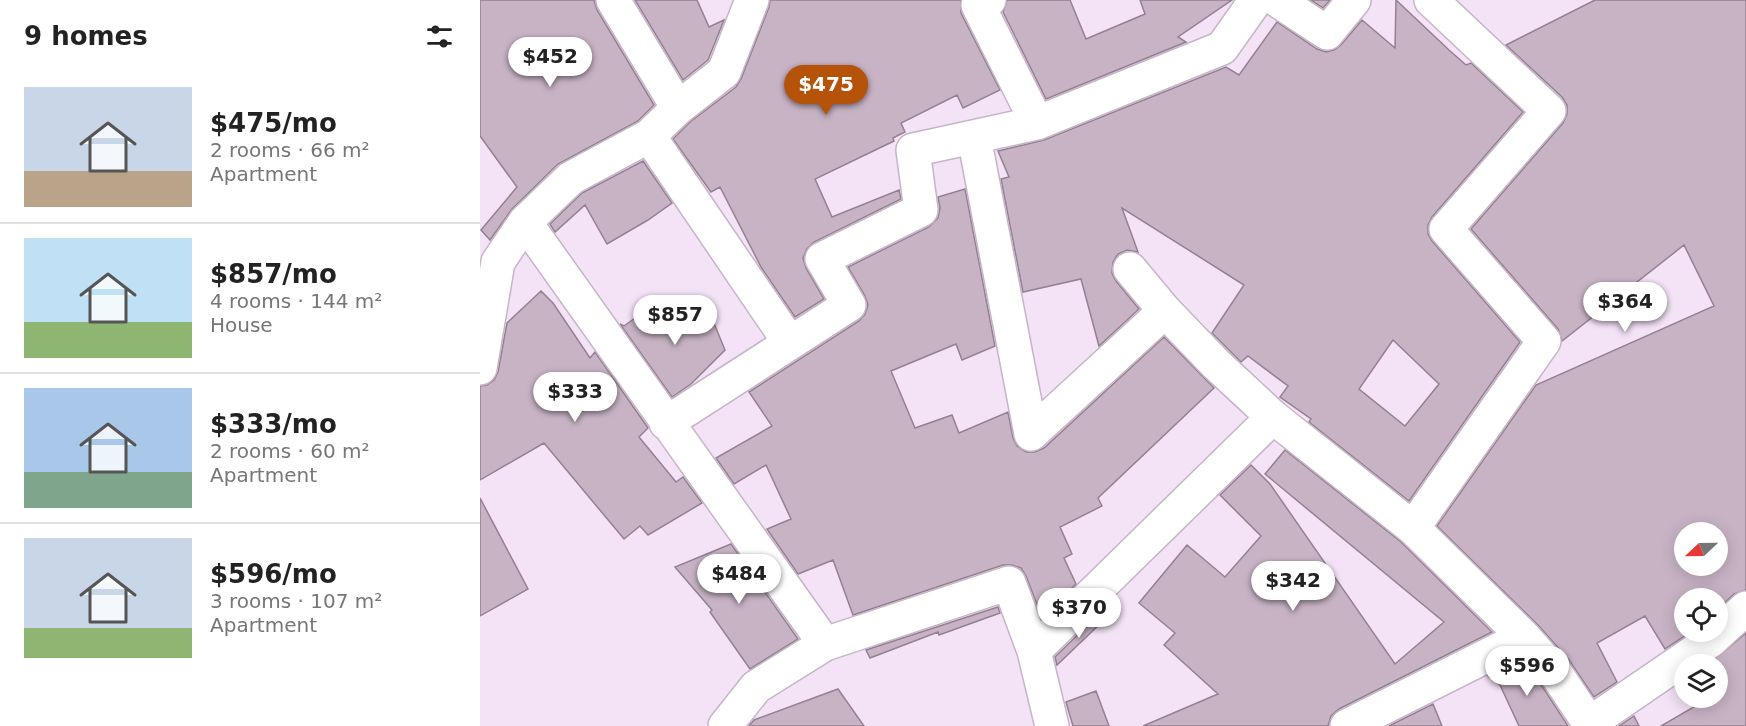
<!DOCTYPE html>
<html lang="en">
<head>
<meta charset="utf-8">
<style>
  :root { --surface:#fff; --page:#f6f6f6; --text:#222; --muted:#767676; --line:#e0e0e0; --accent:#b45309 }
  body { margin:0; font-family:"DejaVu Sans",sans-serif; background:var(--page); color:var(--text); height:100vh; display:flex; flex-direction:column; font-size:22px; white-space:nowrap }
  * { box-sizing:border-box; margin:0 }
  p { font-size:20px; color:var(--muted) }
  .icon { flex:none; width:33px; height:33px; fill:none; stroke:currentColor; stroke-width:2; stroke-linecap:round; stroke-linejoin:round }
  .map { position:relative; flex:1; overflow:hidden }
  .side { display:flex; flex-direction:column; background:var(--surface); width:480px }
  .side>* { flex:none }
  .needle { width:39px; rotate:248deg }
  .controls { position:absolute; left:1194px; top:522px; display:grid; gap:12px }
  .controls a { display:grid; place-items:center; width:54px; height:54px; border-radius:50%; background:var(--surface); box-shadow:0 3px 15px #0003; font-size:30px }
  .price { position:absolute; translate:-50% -51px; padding:0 14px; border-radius:21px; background:#fff; color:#222; font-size:20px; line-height:39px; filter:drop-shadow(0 2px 3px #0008) }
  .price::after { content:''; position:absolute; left:50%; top:36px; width:18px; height:14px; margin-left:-9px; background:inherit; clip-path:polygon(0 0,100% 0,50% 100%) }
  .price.current { background:var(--accent); color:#fff }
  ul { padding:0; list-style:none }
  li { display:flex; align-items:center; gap:18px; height:150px; padding:0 24px }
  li+li { border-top:2px solid var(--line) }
  li span { display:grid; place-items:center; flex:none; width:168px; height:120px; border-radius:0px; color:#555 }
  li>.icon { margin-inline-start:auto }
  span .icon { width:72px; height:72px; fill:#fffc; stroke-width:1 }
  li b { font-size:26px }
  h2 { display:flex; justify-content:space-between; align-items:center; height:72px; padding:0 24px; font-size:26px }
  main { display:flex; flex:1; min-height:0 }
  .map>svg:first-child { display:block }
  .building { fill:#c8b3c5; stroke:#948091; stroke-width:1.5; fill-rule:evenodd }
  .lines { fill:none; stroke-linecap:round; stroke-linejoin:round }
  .street-casing { stroke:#c6b4c9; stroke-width:36 }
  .street { stroke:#fff; stroke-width:33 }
</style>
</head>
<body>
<main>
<section class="side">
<h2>9 homes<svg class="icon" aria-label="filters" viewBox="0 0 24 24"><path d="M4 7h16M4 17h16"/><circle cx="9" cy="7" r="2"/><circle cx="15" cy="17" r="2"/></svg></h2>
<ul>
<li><span style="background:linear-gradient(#c9d6e8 70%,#b9a48a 0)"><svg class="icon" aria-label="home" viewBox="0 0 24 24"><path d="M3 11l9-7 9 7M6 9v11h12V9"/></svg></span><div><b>$475/mo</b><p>2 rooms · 66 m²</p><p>Apartment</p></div></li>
<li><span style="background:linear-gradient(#bfe0f5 70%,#8fb573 0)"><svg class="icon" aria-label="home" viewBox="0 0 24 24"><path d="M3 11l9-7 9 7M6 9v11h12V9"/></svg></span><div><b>$857/mo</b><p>4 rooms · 144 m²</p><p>House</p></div></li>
<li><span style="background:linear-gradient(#a9c7e8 70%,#7fa58c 0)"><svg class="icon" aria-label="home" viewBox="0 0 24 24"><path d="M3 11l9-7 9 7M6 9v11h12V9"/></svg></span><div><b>$333/mo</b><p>2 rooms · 60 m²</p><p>Apartment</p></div></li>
<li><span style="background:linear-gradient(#c9d6e8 75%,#8fb573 0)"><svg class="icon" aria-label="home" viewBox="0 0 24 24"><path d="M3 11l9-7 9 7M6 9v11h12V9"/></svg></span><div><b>$596/mo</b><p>3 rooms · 107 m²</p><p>Apartment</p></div></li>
</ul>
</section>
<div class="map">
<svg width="1266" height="726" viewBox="0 0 1266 726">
  <rect width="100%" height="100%" fill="#f4e2f7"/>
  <!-- building -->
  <path class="building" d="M0 0H114L117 10 174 105 158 121 78 164 32 209 10 240 1 230 37 187 0 136Z
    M155 0H217L229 27 244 20 228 60 203 80Z
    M290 0H481V13L520 90 483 108 477 95 421 123 425 132 413 138 414 141 335 179 352 217 419 190 421 199 334 242 327 249 323 258 326 268 344 299 315 317 281 267 240 187 231 192 193 139 210 122 256 87 261 79 289 7Z
    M527 0H590L606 39 665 14 660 0H752L698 37 706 42 566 99 523 12Z
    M831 0H850L843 8Z
    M916 0 969 50 986 65 991 63 1043 112 952 217 948 225V234L952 241 1040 342 929 501 829 422 831 419 800 397 808 386 768 356 761 362 732 333 764 285 642 208 658 252 647 250 638 254 633 262 632 273 636 281 659 309 619 346 601 279 543 292 521 179 529 177 518 151 564 140 746 67 759 75 797 22 837 49 846 52 854 50 861 45 882 20 915 48ZM913 340 959 384 925 426 879 389Z
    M1115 0H1266V590L1254 594 1238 609V598H1204V632H1211L1185 649 1165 616 1117 643 1137 682 1114 697 1089 660 1058 625 957 526 1056 385 1234 306 1204 245 1082 341 1078 329 991 229 1083 123 1087 114V105L1082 97 1026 45ZM1204 532H1238V566H1204Z
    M163 161 192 203 168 220 127 244 105 205 75 232 70 224 102 193Z
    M485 189 515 346 482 360 476 344 411 371 435 428 472 415 479 433 528 412 533 438 537 446 546 452H555L564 448 684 337 734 388 618 498 622 506 580 527 592 554 584 558 596 584 562 617 546 576 541 568 532 565H523L373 615 353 560 318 574 287 529 311 519 286 465 254 484 236 458 292 426 269 392 379 321 385 314 388 305 385 296 368 267 449 227 458 218 460 208 458 197Z
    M61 291 73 303 110 358 115 352 168 428 159 437 196 482 203 477 222 503 168 535 160 526 144 539 64 443 0 480V386L7 385 14 380 18 372 27 323Z
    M180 300 201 329 231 316 245 350 211 384 192 397 140 324 144 326Z
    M805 450 921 542 1012 632 859 709 851 716 848 726H663L738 694 684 645 695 633 659 603 707 545 745 577 781 536 740 495 771 465 790 484 915 664 964 622 785 474Z
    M0 498 48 589 0 616Z
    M251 544 318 639 270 669 230 612 232 610 195 567Z
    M518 607 520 613 459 635 458 632 390 658 386 650Z
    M619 614 624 620 577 665 575 657Z
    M1266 633V726H1181L1219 704 1215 698H1238V664H1229Z
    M1040 660 1060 683 1088 726H1039L1020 685 1008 676Z
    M358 689 384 726H269L274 720Z
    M616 691 629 726H593L586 702Z
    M953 704 962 726H909Z
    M1154 716 1159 726H1139Z"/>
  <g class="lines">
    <!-- street casing -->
    <g class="street-casing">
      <path id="street" d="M133 0 198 108
        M509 0 498 5 557 123
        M797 0 847 33 874 0
        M169 136 310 343 186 423
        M494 137 551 434 685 311
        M45 222 345 644
        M650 269 685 311 736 364 793 417 933 528 1044 637 1075 672 1111 726
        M310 343 369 305 342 259 441 210 433 150 557 123 742 48 776 0
        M0 368 18 262 45 222 91 178 169 136 198 108 244 72 272 0
        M933 528 1064 341 966 229 1069 111 951 0
        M554 651 793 417
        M1110 723 1230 641 1266 608
        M245 726 276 687 345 644 529 583 554 651 572 726
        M867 726 1044 637"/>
    </g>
    <!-- street -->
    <use href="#street" class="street"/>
  </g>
</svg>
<div class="controls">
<a><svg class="needle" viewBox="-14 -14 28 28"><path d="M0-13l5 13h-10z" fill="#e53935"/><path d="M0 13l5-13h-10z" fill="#767676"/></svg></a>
<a><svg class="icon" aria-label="locate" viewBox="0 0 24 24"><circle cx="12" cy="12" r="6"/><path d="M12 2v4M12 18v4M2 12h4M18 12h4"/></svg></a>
<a><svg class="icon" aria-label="layers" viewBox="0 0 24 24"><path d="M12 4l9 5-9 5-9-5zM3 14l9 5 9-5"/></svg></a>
</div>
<b class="price" style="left:70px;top:88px">$452</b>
<b class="price current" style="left:346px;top:116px">$475</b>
<b class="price" style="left:1145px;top:333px">$364</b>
<b class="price" style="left:195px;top:346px">$857</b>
<b class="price" style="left:95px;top:423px">$333</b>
<b class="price" style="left:259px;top:605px">$484</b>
<b class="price" style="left:813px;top:612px">$342</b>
<b class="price" style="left:599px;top:639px">$370</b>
<b class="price" style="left:1047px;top:697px">$596</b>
</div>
</main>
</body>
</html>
